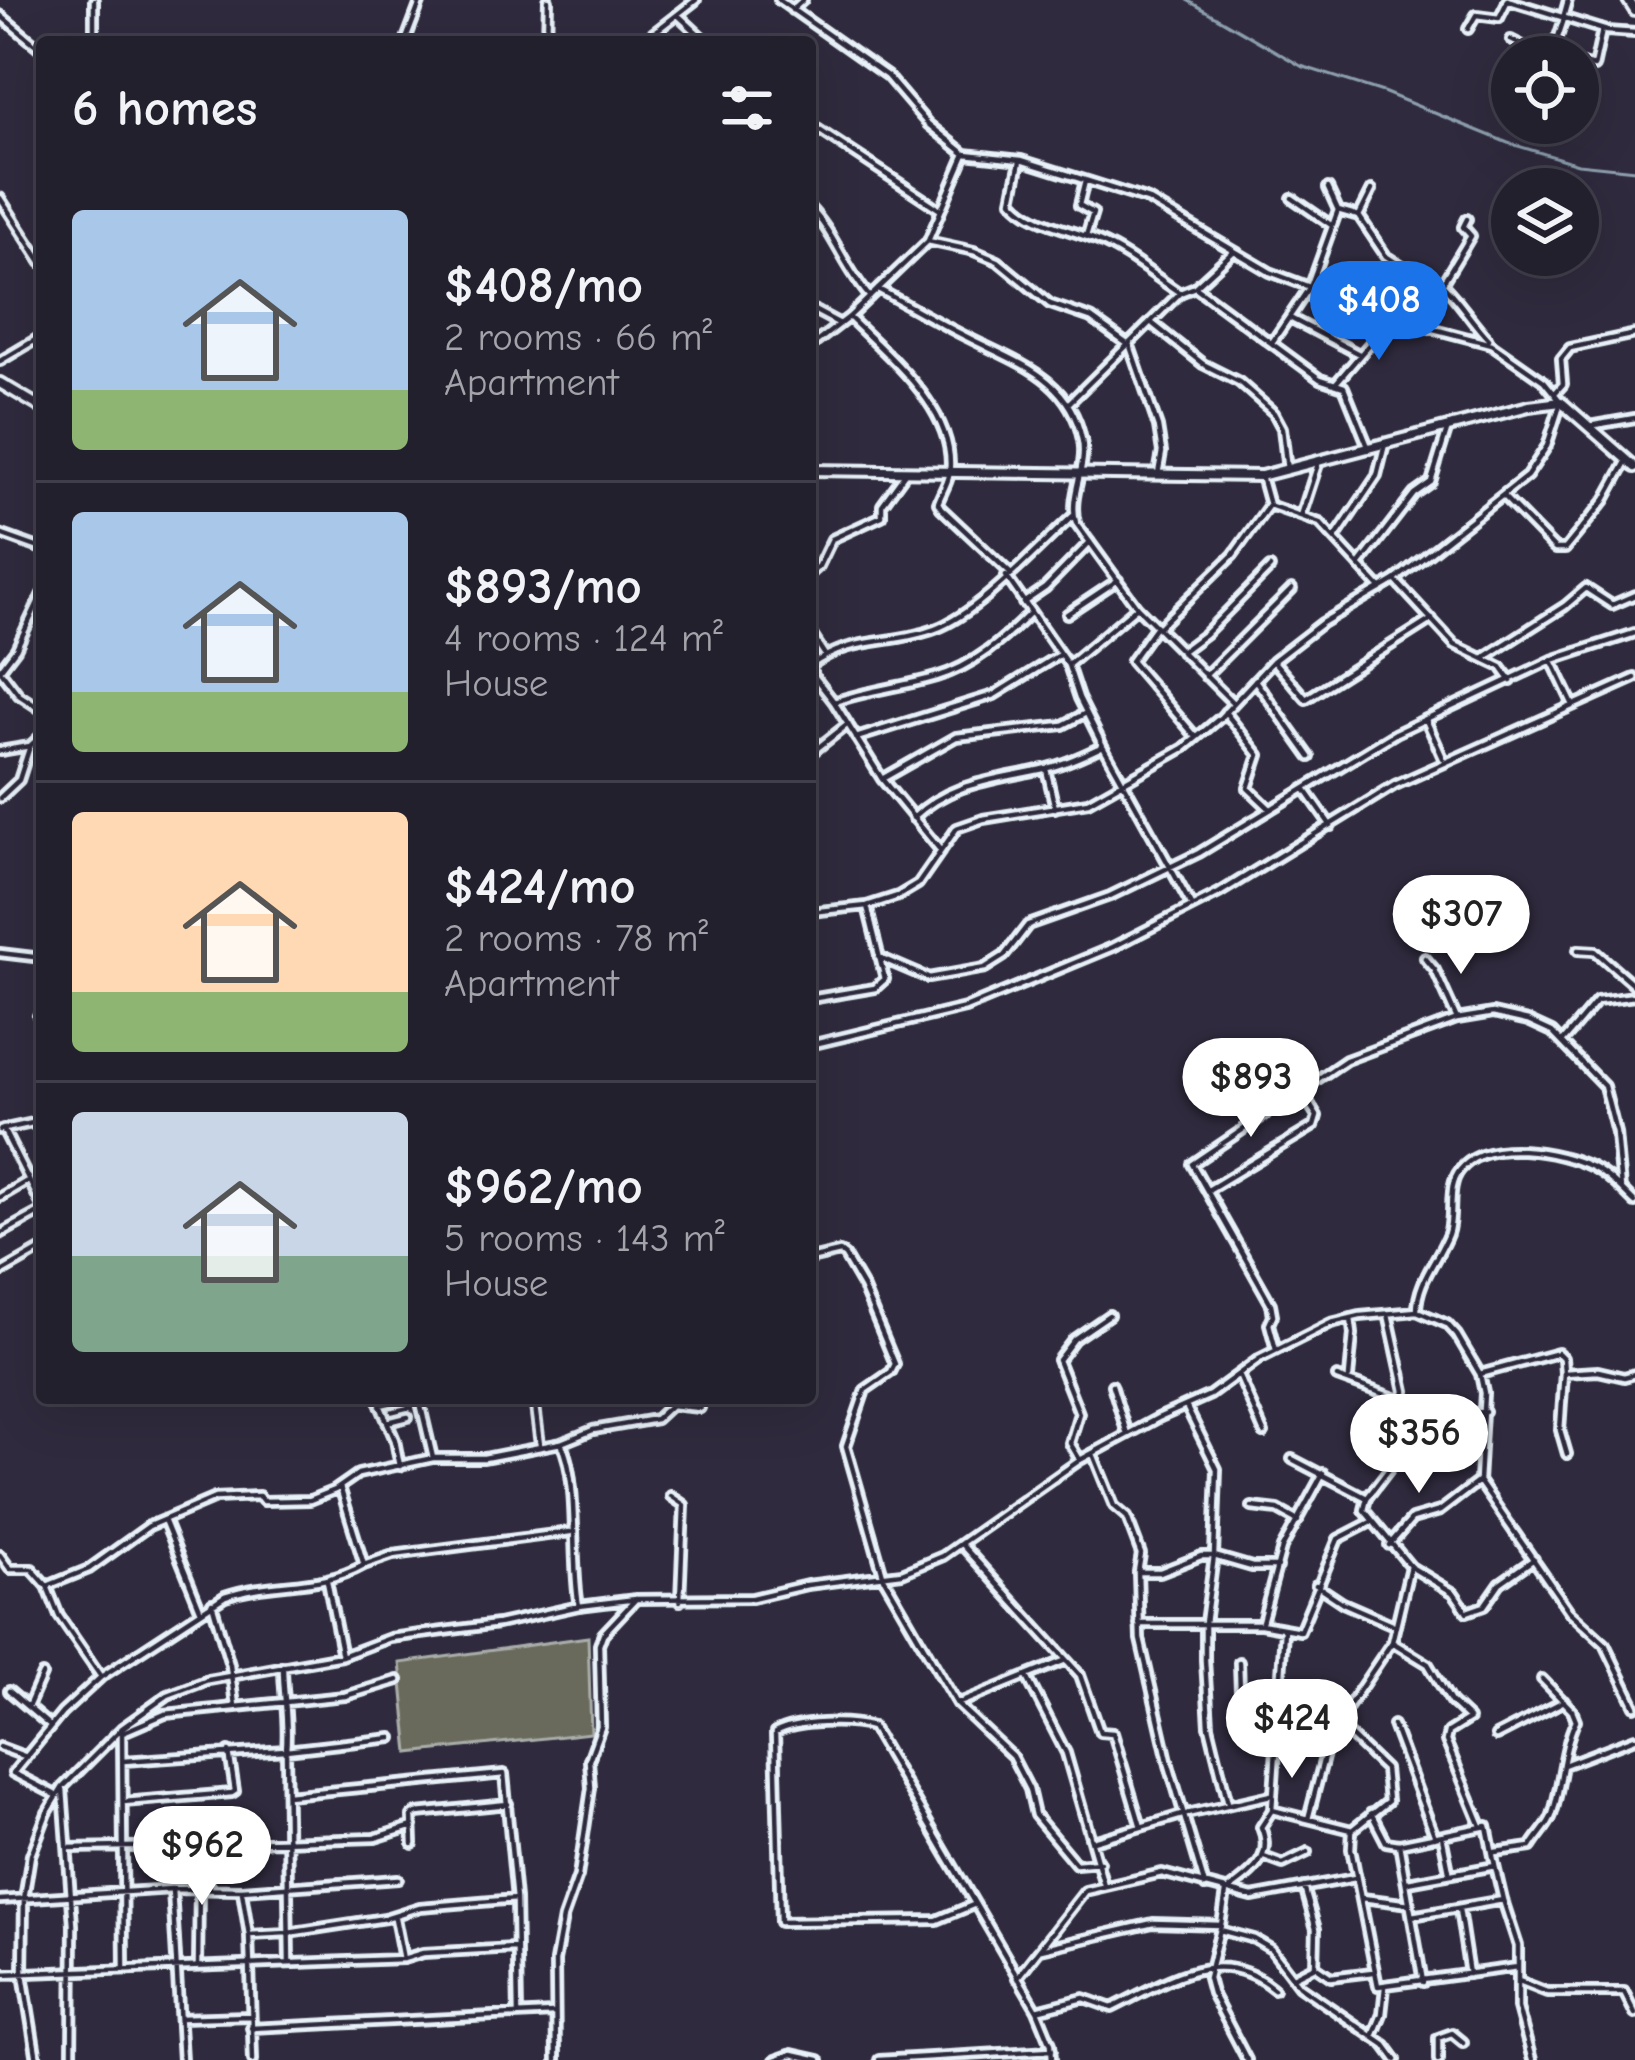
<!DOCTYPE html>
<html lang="en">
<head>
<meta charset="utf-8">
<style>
  :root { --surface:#23202e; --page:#2f2d3a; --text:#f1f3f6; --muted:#a3a3aa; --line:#403e4a; --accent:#1a73e8 }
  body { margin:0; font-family:"Comic Neue",sans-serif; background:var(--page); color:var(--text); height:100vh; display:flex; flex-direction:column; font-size:45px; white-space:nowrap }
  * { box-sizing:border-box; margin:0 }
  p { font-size:39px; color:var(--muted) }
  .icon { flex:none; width:66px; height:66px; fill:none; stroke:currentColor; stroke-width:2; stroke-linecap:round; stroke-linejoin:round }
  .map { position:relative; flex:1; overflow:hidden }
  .sheet { position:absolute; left:36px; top:36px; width:780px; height:1368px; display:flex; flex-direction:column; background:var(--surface); border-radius:12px; box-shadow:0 12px 48px #0002,0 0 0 3px var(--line) }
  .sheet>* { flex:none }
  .controls { position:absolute; left:1491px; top:36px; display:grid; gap:24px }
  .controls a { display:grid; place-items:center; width:108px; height:108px; border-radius:50%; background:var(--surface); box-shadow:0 12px 48px #0002,0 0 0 3px var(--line); font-size:60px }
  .price { position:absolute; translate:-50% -102px; padding:0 27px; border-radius:42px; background:#fff; color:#222; font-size:39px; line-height:78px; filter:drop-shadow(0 3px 6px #0008) }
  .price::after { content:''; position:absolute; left:50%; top:72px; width:36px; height:27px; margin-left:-18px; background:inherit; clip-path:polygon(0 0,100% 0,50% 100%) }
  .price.selected { background:var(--accent); color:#fff }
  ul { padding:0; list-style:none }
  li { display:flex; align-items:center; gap:36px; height:300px; padding:0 36px }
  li+li { border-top:3px solid var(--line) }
  li span { display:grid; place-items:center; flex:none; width:336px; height:240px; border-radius:12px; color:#555 }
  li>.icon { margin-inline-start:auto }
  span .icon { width:144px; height:144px; fill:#fffc; stroke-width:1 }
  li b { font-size:51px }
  h2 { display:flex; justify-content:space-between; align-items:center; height:144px; padding:0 36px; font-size:51px }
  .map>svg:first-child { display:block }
  .green { fill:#6a6b5c; stroke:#a9aeaa; stroke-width:3 }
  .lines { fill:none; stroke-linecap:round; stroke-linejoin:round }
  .stream { stroke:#8d9fae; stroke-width:3 }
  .minor-casing { stroke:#e8f1f8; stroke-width:14 }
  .tertiary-casing { stroke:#e8f1f8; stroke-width:16 }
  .minor { stroke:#2f2a3d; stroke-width:4.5 }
  .tertiary { stroke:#2f2a3d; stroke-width:8 }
</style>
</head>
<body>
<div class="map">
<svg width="1635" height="2060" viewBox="0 0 1635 2060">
  <rect width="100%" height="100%" fill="#2f2a3d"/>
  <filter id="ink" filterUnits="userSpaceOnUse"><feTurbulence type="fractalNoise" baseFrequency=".00833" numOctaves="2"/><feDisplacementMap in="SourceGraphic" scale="24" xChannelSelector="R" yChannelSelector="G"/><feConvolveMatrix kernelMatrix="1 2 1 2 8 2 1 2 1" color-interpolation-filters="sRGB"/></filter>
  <g filter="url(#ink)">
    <!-- green -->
    <path class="green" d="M588 1637 591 1733 409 1753 400 1663Z"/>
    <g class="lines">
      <!-- stream -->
      <path class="stream" d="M1187 0 1301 66 1383 92 1508 143 1578 164 1635 170"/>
      <!-- minor casing -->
      <g class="minor-casing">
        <path id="minor" d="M94 0V42
          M779 0 887 76 928 124 965 154 1021 160 1148 200 1270 272 1392 318 1491 344 1544 381 1561 402 1547 446 1527 476 1395 580 1322 623 1273 661 1220 718 1184 748 1088 802 983 819 957 828 918 884 898 896 867 906 810 912
          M1507 0 1607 31 1635 33
          M792 10 803 0
          M0 15 42 50
          M678 15 707 42
          M1563 18 1568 0
          M1468 29 1476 15 1499 18 1508 0
          M1511 40 1541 55
          M405 42 421 0
          M547 42 548 0
          M642 42 696 0
          M1538 57 1558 37 1564 19
          M1578 63 1594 67 1602 30
          M810 124 939 209
          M1020 161 1012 200C1033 225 1069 228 1098 241 1127 253 1154 276 1180 293
          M1085 181 1079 205 1093 213 1086 236
          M1328 188 1338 210 1359 216 1386 256 1413 274 1414 282 1443 288
          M0 198 42 263
          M1292 198 1331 225
          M810 208C835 234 845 269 870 297
          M1359 216 1372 190
          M1467 219 1463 227 1471 236 1442 284C1458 299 1471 321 1488 339
          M928 241 974 251 998 261 1050 304 1091 318 1130 346 1158 427 1162 452 1158 474
          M1195 287 1320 379 1344 387 1369 449
          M878 289C908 305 938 323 969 338 1018 363 1070 378 1082 440 1088 467 1068 495 1076 523L1137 607 1233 703
          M810 308 840 324
          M849 317C889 357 959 412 949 476 947 485 941 494 938 503L941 508 1010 573
          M1290 318 1359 354
          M1153 324 1203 364 1239 382 1274 413 1282 428 1287 470
          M1273 341 1311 285 1338 210
          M810 347 849 317 928 241 965 154
          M0 361 42 336
          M1336 383 1391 319
          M1555 393 1563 384 1561 359 1570 348 1635 334
          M1069 403 1180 293 1195 287 1234 251
          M1589 426 1635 418
          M1261 476 1269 505 1320 523 1381 589
          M1505 498 1555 549H1565L1605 500 1627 460
          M1301 516 1318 464
          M0 534 42 549
          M1335 538 1377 476 1385 444
          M1360 564 1414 494 1431 482 1448 427
          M810 574 819 566 832 539 882 516V505L906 472
          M1006 576 1068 665 1079 698 1103 746 1191 905
          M1395 580 1455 645 1501 667 1511 681
          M1023 603 1045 588 1090 542
          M1067 614 1118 580
          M1156 626 1131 661 1196 737
          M1158 628 1233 555 1269 505
          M810 632 825 655
          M1181 652 1205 634 1270 568
          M1485 657 1565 606 1586 588 1612 605 1635 595
          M1552 661 1573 705
          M1275 663 1306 699 1432 619
          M1068 665 1137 607
          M810 666C852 635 890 646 935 629 979 613 1037 548 1073 516
          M0 670 16 649 42 594
          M0 670 19 695 42 710
          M810 671 834 702 882 779 941 851
          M1205 676 1292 589
          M1255 680 1310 757
          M834 702C868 690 902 687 936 677 974 666 1003 640 1030 613
          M1225 712 1259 755 1248 788 1269 808
          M1426 720 1443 758
          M856 738 994 695 1059 655
          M0 751 30 746 42 735
          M810 754 848 724
          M1046 769 1055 808
          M882 779 956 737 1063 725 1086 713
          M1305 789 1331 826
          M0 798 19 780 30 746
          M913 818C951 781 998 780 1047 768 1066 764 1084 755 1101 747
          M1578 950 1595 951 1635 986
          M0 953 42 958
          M879 957 928 978 985 968 1004 956 1028 925 1110 896 1199 853 1396 733 1552 660 1635 633
          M1425 958 1435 970 1457 1019
          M810 999 875 988 885 979 867 906
          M38 1016 42 1017
          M1564 1040 1597 1001 1635 996
          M810 1045 965 1008 1113 947 1219 893 1395 785 1635 678
          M3 1129 42 1206
          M0 1130 42 1121
          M1208 1190 1314 1126 1317 1116 1302 1092
          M0 1197 29 1180
          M0 1234 42 1211
          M810 1259 840 1252 845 1256 863 1287 895 1364 891 1372 865 1390 846 1446 884 1578 957 1704 1012 1756 1029 1789 1035 1815 1076 1864 1100 1862
          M0 1273 42 1249
          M1417 1311C1417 1281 1438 1260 1448 1234 1455 1214 1446 1187 1460 1170 1486 1137 1559 1151 1592 1167 1608 1175 1622 1190 1635 1203
          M1276 1350 1269 1324 1273 1315 1271 1304 1192 1164 1346 1060 1457 1019 1493 1013 1528 1021 1552 1032 1604 1086 1616 1133 1621 1189
          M1564 1373 1560 1430 1567 1454
          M1480 1374 1558 1353 1563 1358 1564 1373 1598 1371 1624 1377 1635 1374
          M1239 1375 1264 1433
          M1337 1377 1403 1401
          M1349 1377 1353 1334 1351 1318
          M1112 1385 1127 1434
          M419 1398 433 1458
          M534 1398 540 1445
          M1186 1406 1217 1469 1214 1556 1205 1623V1660L1209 1726 1228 1803
          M388 1422 408 1417
          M1397 1430 1485 1411
          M561 1443 593 1430 656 1419 671 1405 700 1408
          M1093 1454 1114 1506 1127 1517 1141 1554 1138 1572 1140 1639 1169 1765 1205 1886
          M1292 1459 1367 1498
          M1080 1460 1070 1443 1079 1413 1058 1360 1074 1339 1109 1315
          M400 1466 395 1440 380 1405 411 1398
          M671 1496 684 1505 680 1601
          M1252 1507 1278 1510 1298 1521
          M165 1522 201 1611
          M962 1545 1080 1675 1100 1732 1113 1733 1141 1827
          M1389 1545 1412 1519 1440 1511 1479 1481
          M0 1555 10 1569H32L47 1586 59 1616 101 1677
          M364 1565 393 1555 570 1532
          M1411 1567 1454 1593 1467 1612 1484 1606 1500 1583 1534 1559
          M1139 1572H1160L1201 1556H1214L1252 1567H1278
          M327 1581 342 1656
          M1316 1585 1343 1603 1396 1626
          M47 1586 89 1569 149 1526 215 1498 259 1496 263 1501 310 1500 335 1490 358 1474 433 1458H484L561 1443C580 1480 570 1560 579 1606
          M212 1603 230 1665 235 1706
          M1262 1622 1282 1548 1323 1473
          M1139 1624H1261L1300 1631 1338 1539 1371 1522
          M1392 1642 1428 1664 1451 1702 1469 1719 1448 1732 1446 1741 1481 1826
          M1239 1662 1240 1690 1255 1733 1259 1736 1279 1732
          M283 1666C283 1696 289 1720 286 1750L289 1963
          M1027 1677 1066 1753 1104 1885
          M9 1691 50 1726
          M957 1704 1066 1660
          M28 1707 42 1675
          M1279 1714 1336 1722 1385 1769 1388 1801 1352 1830 1351 1849 1378 1986 1518 1967
          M1393 1725 1435 1837
          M123 1732 165 1714 345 1696 398 1680
          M122 1734 124 1967
          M1496 1736 1564 1701
          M0 1747 24 1756
          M123 1761 286 1750 392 1738
          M1564 1765 1635 1738
          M63 1790 73 1925 72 2060
          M54 1794 13 1773 62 1713 101 1677 225 1596C272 1580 320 1590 364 1565L340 1487
          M287 1795 504 1774 516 1899 518 2015
          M123 1802 232 1793 235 1791 229 1752
          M1272 1810 1352 1830
          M1371 1813 1386 1842 1399 1844 1423 1982
          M1308 1819 1330 1734 1392 1642 1410 1566 1364 1510 1367 1498 1390 1468 1405 1391 1388 1314
          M1442 1836 1449 1871
          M1093 1841 1182 1815 1271 1795
          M413 1844 412 1816 417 1813 508 1804
          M1399 1844 1487 1826 1495 1866
          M68 1848 186 1846 194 1853 217 1843 375 1838 413 1826
          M1495 1852 1531 1847C1537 1836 1549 1825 1552 1815 1562 1786 1562 1749 1576 1720L1572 1710 1542 1679
          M194 1853 209 1886
          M1264 1857 1283 1864 1308 1852
          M1408 1882 1495 1866 1503 1900 1412 1916
          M1304 1887 1316 1929 1315 1966 1331 1977 1373 1972
          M172 1889 182 2060
          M242 1892 249 1935 253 2060
          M1362 1898 1410 1904
          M0 1900 172 1889 242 1890 398 1879
          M1503 1900 1518 1946V2008L1532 2060
          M973 1905 937 1920 780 1922 775 1733C796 1721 849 1720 872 1727L1037 2010 1051 2044 1052 2060
          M1459 1909 1469 1974
          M395 1918 403 1959
          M1221 1925 1226 1892C1249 1875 1275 1859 1261 1827L1272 1810 1284 1630
          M1220 1930 1254 1939 1271 1949 1299 1986 1385 2045 1396 2060
          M249 1935 288 1933 385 1918 420 1907 516 1899
          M1041 1949 1153 1923 1221 1925 1208 1978 1212 1993 1247 2060
          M198 1965 199 1888
          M0 1974 403 1959 423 1953 515 1948
          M1293 1977 1315 1966
          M1017 1978 1085 1891 1162 1873 1252 1897 1355 1878
          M1519 1981 1547 1992H1624L1635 2014
          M1037 2010 1084 1998 1112 2008C1168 1981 1219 1943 1274 1989
          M180 2018 250 2016
          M251 2028 553 2013
          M1374 2034 1382 2014 1385 1987
          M37 2060 23 1974 24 1899 31 1855 47 1813 63 1787 122 1728 168 1695 208 1680 342 1656 390 1638 498 1624 579 1606 636 1599 752 1598 807 1585 902 1573 943 1556 1080 1460 1158 1418 1210 1395 1259 1359 1331 1323 1360 1316 1417 1311 1447 1324 1457 1335 1480 1374 1484 1393 1479 1481 1569 1611 1605 1644 1635 1706
          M556 2060 555 1961 563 1918 578 1876 591 1788 589 1760 601 1727 599 1645 603 1634 636 1599
          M775 2060 792 2054 819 2060
          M879 2060 1052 2050
          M1438 2060V2038L1452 2033 1463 2042"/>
      </g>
      <!-- tertiary casing -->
      <g class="tertiary-casing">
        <path id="tertiary" d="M1628 0 1635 11
          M0 383 42 408
          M810 470 1261 476 1529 406 1561 402 1635 467"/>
      </g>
      <!-- minor -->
      <use href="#minor" class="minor"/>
      <!-- tertiary -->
      <use href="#tertiary" class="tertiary"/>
    </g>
  </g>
</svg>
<div class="controls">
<a><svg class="icon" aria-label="locate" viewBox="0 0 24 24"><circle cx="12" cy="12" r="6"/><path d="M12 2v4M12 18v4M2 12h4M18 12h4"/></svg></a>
<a><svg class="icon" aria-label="layers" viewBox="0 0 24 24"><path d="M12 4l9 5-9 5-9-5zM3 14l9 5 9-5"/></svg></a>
</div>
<b class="price selected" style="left:1379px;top:363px">$408</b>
<b class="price" style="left:1461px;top:977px">$307</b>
<b class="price" style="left:1251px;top:1140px">$893</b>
<b class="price" style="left:1419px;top:1496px">$356</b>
<b class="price" style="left:1292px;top:1781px">$424</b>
<b class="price" style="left:202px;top:1908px">$962</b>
<section class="sheet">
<h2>6 homes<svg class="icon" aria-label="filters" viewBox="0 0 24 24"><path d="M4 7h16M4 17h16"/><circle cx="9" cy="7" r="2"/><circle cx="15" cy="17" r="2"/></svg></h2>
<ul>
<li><span style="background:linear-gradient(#a9c7e8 75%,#8fb573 0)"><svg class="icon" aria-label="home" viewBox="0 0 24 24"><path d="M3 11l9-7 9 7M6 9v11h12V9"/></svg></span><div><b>$408/mo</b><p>2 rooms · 66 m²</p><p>Apartment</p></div></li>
<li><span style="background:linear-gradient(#a9c7e8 75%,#8fb573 0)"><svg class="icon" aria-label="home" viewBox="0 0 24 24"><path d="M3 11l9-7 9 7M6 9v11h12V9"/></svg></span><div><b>$893/mo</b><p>4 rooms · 124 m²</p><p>House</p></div></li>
<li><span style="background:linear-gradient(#ffd9b3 75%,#8fb573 0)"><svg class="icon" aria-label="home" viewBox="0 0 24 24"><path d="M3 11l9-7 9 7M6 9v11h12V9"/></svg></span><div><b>$424/mo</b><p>2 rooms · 78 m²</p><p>Apartment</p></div></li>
<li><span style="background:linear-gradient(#c9d6e8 60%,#7fa58c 0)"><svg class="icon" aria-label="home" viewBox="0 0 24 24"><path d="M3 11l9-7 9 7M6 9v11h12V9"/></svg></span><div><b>$962/mo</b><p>5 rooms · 143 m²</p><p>House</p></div></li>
</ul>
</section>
</div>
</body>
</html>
